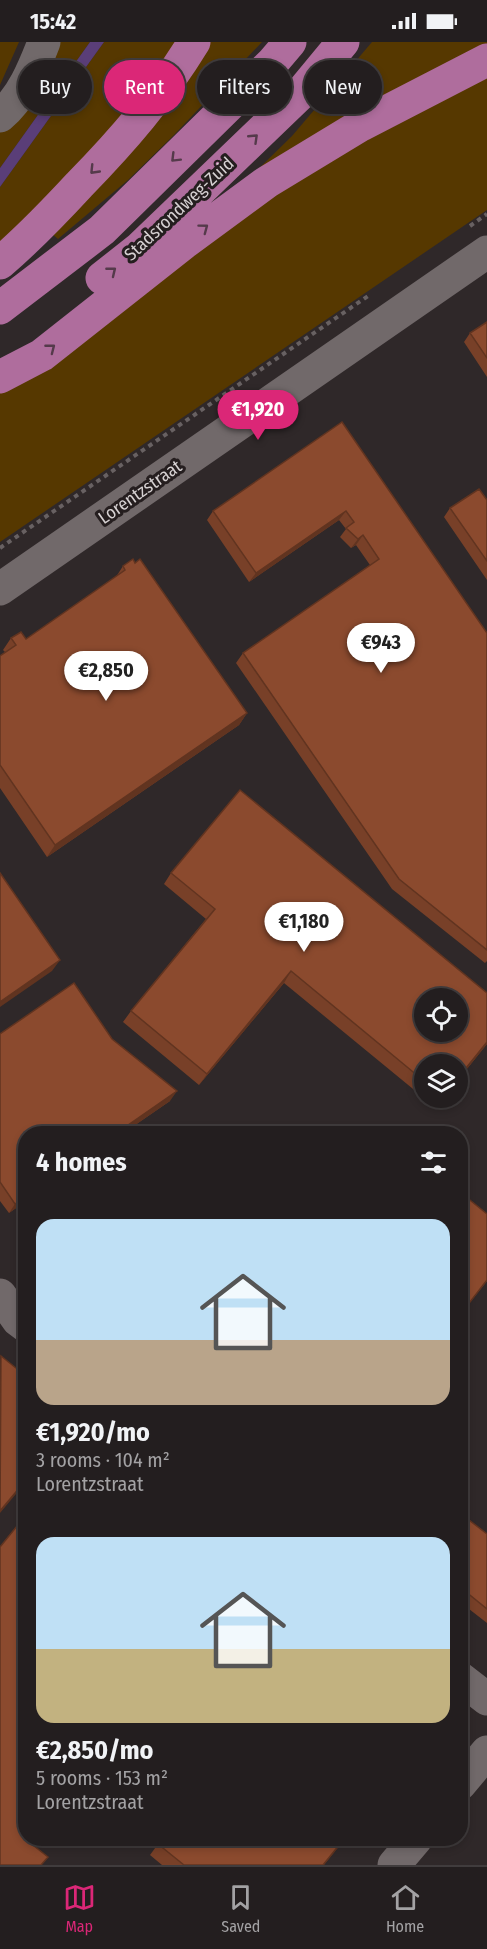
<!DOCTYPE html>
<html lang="en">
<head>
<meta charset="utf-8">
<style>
  :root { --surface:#231e1f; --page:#2f2b2c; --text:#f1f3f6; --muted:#a3a2a4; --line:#403c3d; --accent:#db2777 }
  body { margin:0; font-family:"Fira Sans Condensed",sans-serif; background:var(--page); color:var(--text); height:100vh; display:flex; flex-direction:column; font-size:22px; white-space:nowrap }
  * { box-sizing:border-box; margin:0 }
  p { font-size:20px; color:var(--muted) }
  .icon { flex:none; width:33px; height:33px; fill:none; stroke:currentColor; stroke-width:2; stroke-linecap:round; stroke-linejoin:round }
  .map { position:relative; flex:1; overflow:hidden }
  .details { position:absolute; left:18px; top:1084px; width:450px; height:720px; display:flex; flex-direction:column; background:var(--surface); border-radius:24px; box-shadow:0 3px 9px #0003,0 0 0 2px var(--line) }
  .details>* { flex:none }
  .guide { position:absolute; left:18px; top:18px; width:452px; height:54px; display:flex; gap:12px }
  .controls { position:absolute; left:414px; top:946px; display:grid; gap:12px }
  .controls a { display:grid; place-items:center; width:54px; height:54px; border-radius:50%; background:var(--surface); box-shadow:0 3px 9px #0003,0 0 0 2px var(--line); font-size:30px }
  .price { position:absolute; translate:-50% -51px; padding:0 14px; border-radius:21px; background:#fff; color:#222; font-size:20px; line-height:39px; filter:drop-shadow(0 2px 3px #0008) }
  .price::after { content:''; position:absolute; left:50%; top:36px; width:18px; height:14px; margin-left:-9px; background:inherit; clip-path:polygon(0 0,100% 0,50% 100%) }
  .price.active { background:var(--accent); color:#fff }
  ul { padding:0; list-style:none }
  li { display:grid; align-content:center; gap:12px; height:318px; padding:0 18px }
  li span { display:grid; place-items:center; height:186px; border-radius:18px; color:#555 }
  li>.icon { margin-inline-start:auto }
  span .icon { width:108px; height:108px; fill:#fffc; stroke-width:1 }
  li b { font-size:26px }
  h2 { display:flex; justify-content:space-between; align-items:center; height:72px; padding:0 18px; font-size:26px }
  .chip { padding:0 21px; border-radius:27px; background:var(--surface); box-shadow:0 3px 9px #0003,0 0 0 2px var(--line); font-size:21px; line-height:54px }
  .chip.active { background:var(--accent); color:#fff }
  .status { display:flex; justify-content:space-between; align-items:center; height:42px; padding:0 30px; background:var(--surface); direction:ltr }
  .status svg { height:16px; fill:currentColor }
  .menu { display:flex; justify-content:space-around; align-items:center; height:84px; border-top:2px solid var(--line); background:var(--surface); font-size:16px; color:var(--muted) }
  .menu a { display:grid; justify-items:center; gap:3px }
  .menu .active { color:var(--accent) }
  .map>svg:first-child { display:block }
  .green { fill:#563800 }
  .water { fill:#5a3e78 }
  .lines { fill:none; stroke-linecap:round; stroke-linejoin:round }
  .path { stroke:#686162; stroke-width:4; stroke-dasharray:4.5 4.5; stroke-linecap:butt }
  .minor { stroke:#71696a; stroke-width:33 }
  .highway { stroke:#af6d9d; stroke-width:33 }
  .wall { fill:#784028 }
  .shaded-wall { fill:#613420 }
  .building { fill:#8b4a2e; stroke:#613420; stroke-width:1.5; fill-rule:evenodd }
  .oneway { stroke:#553a4b }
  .labels { text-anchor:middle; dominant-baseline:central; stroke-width:6; stroke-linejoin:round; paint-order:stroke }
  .street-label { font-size:18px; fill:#d6d1d2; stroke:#251e1f }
</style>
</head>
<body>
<div class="status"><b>15:42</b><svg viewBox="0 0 49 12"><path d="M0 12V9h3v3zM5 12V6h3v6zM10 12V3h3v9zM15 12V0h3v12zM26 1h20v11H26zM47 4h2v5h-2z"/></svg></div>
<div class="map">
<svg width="487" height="1823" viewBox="0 0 487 1823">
  <rect width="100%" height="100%" fill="#2f2829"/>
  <!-- green -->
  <path class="green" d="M0 0H19L0 43Z
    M57 0H90L0 126V90L15 77Z
    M104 0H181L151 44 0 212V145Z
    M206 0H262L174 93 128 138 58 197 51 191Z
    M372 0H487V10L193 191 292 94Z
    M487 31V168L0 500V349L178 220 383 80Z"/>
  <!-- water -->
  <path class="water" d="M90 0H104L0 145V126Z"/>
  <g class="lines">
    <!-- path -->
    <path class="path" d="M470 184 487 172
      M0 506 368 254"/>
    <!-- minor -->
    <path class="minor" d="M0 74C22 56 34 26 44 0
      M0 547 487 210
      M0 1253 18 1278 26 1284
      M460 1636 487 1657
      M460 1742 487 1710
      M394 1823 416 1797"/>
    <!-- highway -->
    <path class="highway" d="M0 221C28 197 54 170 79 143 123 98 161 54 194 0
      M102 236 140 206 300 52 343 0
      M0 266 102 188 273 20 290 0
      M0 335 42 313 184 201 267 140 361 83 487 18"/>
  </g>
  <!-- wall -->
  <path class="wall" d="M487 280V335L464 300 470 291Z
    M342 380 487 591V919L485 921 392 847 236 621 243 611 370 523 356 503 351 506 340 495 346 487 339 478 249 540 207 478 213 469Z
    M487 458V538L444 475 450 466Z
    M123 524 247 671 239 683 47 815 0 746V614L5 610 3 608 11 596 26 597 116 535Z
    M171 831 487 951V1002L458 1038V1023H424V1056H443L435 1065 284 941 199 1043 123 980 131 969 206 877 164 842Z
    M0 992 112 997 170 1059 122 1092H26V1159L9 1171 0 1159Z
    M460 1150 487 1172V1239L463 1269 460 1267Z
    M460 1471 487 1492V1581L460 1560Z
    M158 1802 324 1823H162L150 1813Z"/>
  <!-- shaded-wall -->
  <path class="shaded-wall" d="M346 469 339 478 249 540 256 531Z
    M363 493 356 503 351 506 358 497Z
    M247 671 239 683 47 815 55 803Z
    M60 918 52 929 0 965V960Z
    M291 929 284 941 199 1043 207 1032Z
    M487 1000V1002L458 1038V1036Z
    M177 1049 170 1059 122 1092H115Z
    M26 1154V1159L9 1171 15 1162Z
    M26 1438V1440L0 1471V1469Z
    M344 1797H345L324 1823H323Z"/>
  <!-- building -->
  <path class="building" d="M487 280V316L470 291Z
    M342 380 487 591V908L399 837 243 611 379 517 363 493 358 497 346 486 354 480 346 469 256 531 213 469Z
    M479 447 487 458V519L450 466Z
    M133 517 135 521 140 517 247 671 55 803 0 723V614L16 603 11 596 21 590 26 597 125 528 123 524Z
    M240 748 487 951V1000L458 1036V1023H424V1039L291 929 207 1032 131 969 215 867 171 831ZM424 957H458V990H424Z
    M0 831 60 918 0 960Z
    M74 941 112 997 177 1049 115 1092H26V1154L15 1162 0 1140V992Z
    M158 1087 165 1092H150Z
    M460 1150 487 1172V1238L470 1260 460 1252Z
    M1 1314 26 1334V1438L0 1469Z
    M460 1471 487 1492V1567L460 1545Z
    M26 1473V1797H37L33 1803 48 1815 41 1823H0V1505Z
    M163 1797H344L323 1823H184L158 1802Z"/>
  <!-- one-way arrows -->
  <defs><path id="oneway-chevron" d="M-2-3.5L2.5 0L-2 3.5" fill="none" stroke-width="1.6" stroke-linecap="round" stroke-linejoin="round" transform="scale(1.5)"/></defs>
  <g class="oneway">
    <use href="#oneway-chevron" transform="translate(254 96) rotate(-44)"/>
    <use href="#oneway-chevron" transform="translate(175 116) rotate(135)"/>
    <use href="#oneway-chevron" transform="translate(94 128) rotate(134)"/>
    <use href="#oneway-chevron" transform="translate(204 186) rotate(-37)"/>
    <use href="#oneway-chevron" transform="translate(112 229) rotate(-39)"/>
    <use href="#oneway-chevron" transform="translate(51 306) rotate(-38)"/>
  </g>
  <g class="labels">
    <!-- street labels -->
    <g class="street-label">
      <text transform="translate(179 167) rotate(-43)">Stadsrondweg-Zuid</text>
      <text transform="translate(140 450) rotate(-35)">Lorentzstraat</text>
    </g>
  </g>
</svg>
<div class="controls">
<a><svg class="icon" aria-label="locate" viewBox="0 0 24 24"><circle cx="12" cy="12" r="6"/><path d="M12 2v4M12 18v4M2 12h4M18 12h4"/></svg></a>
<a><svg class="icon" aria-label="layers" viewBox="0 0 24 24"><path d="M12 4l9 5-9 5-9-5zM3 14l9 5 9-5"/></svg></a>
</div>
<b class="price active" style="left:258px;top:399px">€1,920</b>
<b class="price" style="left:381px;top:632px">€943</b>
<b class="price" style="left:106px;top:660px">€2,850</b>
<b class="price" style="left:304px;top:911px">€1,180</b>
<div class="guide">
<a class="chip">Buy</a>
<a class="chip active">Rent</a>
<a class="chip">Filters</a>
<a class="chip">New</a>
</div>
<section class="details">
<h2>4 homes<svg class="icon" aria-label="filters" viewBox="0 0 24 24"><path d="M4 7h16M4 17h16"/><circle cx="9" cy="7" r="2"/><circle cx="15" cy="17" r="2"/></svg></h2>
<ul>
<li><span style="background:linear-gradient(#bfe0f5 65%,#b9a48a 0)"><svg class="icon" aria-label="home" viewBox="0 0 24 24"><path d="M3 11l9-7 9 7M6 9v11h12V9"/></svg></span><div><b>€1,920/mo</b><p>3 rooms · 104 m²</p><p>Lorentzstraat</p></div></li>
<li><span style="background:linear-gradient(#bfe0f5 60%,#c2b280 0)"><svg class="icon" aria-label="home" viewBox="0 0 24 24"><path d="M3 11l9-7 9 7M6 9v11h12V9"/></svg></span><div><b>€2,850/mo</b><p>5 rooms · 153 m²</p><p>Lorentzstraat</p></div></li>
</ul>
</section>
</div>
<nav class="menu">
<a class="active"><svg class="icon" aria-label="map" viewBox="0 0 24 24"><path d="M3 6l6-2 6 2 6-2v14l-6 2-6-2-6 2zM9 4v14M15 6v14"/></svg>Map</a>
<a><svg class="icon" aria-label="saved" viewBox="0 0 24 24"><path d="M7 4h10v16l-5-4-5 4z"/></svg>Saved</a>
<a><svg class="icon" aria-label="home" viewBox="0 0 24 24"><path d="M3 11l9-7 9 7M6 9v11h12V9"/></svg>Home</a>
</nav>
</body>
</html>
